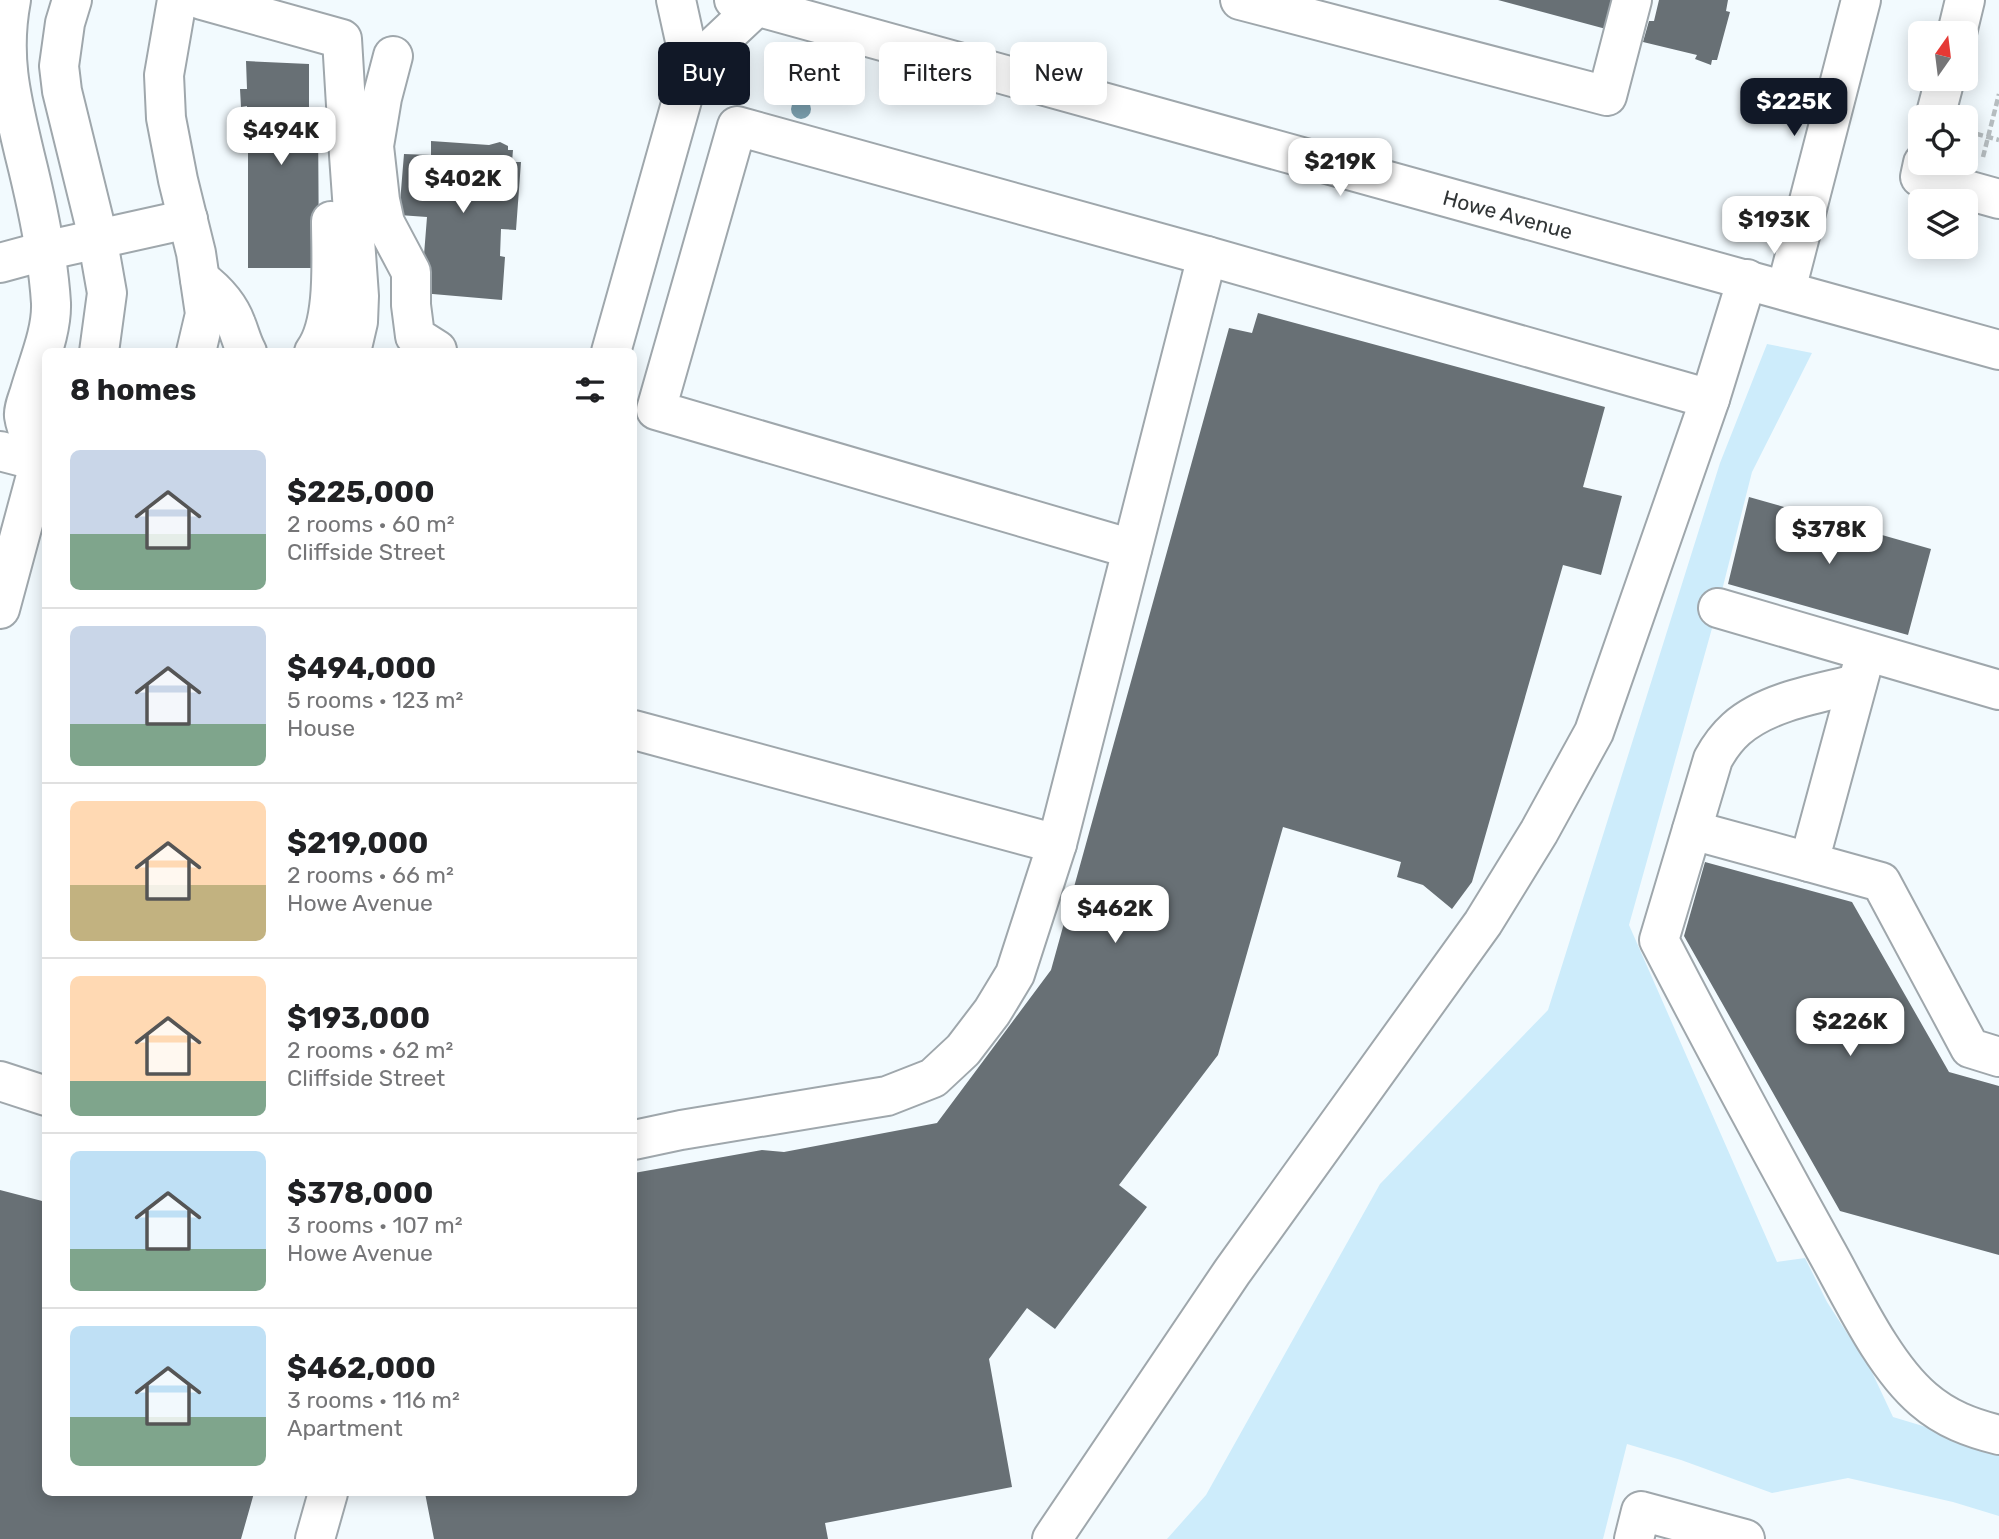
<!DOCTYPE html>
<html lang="en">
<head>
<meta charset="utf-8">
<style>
  :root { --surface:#fff; --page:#f6f6f6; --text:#202124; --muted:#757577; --line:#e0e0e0; --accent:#111827 }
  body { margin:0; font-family:Rubik,sans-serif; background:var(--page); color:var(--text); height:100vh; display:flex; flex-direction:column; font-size:26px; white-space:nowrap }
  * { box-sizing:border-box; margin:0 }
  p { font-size:23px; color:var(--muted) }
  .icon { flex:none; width:38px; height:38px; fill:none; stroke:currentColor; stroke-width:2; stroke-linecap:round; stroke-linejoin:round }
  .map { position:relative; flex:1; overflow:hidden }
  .panel { position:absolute; left:42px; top:348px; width:595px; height:1148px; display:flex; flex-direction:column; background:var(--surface); border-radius:10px; box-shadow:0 4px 18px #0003 }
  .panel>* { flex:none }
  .banner { position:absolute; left:658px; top:42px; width:665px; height:63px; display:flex; gap:14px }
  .needle { width:46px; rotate:14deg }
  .tools { position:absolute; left:1908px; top:21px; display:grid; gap:14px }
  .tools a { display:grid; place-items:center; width:70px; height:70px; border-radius:10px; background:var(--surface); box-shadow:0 4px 18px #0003; font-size:35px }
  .price { position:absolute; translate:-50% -60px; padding:0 16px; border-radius:14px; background:#fff; color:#222; font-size:23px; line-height:46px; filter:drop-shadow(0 2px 4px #0008) }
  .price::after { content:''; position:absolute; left:50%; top:42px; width:21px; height:16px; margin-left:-10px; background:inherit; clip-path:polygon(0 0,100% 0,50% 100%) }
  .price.on { background:var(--accent); color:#fff }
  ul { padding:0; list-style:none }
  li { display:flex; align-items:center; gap:21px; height:175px; padding:0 28px }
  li+li { border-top:2px solid var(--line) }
  li span { display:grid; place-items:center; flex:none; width:196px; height:140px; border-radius:10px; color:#555 }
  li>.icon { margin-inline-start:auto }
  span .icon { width:84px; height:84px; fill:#fffc; stroke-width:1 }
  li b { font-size:30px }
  h2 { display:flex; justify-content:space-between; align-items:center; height:84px; padding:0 28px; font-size:30px }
  .chip { padding:0 24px; border-radius:10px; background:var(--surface); box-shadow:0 4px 18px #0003; font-size:24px; line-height:63px }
  .chip.on { background:var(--accent); color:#fff }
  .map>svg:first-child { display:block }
  .green { fill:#cdecfb }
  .building { fill:#687075 }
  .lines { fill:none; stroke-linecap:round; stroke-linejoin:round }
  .minor-casing { stroke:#9fa7ac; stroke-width:42 }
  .path { stroke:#b6bdc0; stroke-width:4.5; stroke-dasharray:7 3.5; stroke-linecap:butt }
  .minor { stroke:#fff; stroke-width:38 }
  .tree { fill:#7a9ead }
  .labels { text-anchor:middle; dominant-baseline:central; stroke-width:7; stroke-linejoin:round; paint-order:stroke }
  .street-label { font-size:21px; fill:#313536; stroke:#fff }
</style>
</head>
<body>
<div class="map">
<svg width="1999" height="1539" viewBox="0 0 1999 1539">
  <rect width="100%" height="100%" fill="#f2fafe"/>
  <!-- green -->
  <path class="green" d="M1767 344 1812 353 1752 472 1716 614 1629 925 1777 1262 1805 1258 1827 1302 1871 1370 1893 1417 1999 1449V1516L1953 1502 1848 1478 1772 1493 1681 1460 1627 1444 1603 1539H1167L1206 1495 1380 1184 1548 1010 1720 463Z"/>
  <!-- building -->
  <path class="building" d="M1498 0H1613L1606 29Z
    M1659 0H1728L1726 11 1730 12 1717 60H1712L1711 65 1695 59 1697 55 1643 42 1649 21H1654Z
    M246 61 309 64V114H318L319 268H248V133L241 134V121L247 120V106L241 107 240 89H247Z
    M431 141 489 145 500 142 508 146V150H513L512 162H521L516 230 501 229 500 256 505 257 502 300 421 293 427 217 399 215 404 154 431 155Z
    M1258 313 1605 407 1583 487 1622 496 1601 575 1563 565 1472 882 1452 909 1423 885 1397 877 1401 862 1283 827 1218 1055 1119 1185 1147 1207 1055 1329 1027 1308 989 1359 1012 1487 825 1523 828 1539H434L425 1493H634V1173L762 1150 784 1152 937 1123 1051 970 1229 328 1252 333Z
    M1749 497 1931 549 1908 635 1728 584Z
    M1705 862 1852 902 1949 1072 1999 1086V1255L1840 1211 1684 936Z
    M0 1190 46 1202V1493H254L241 1539H0Z"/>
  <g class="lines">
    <!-- minor casing -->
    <g class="minor-casing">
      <g id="minor">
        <path d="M11 0C0 58 12 101 25 156 37 204 48 254 51 303 52 332 38 363 30 391 28 398 23 409 24 416 26 431 35 447 40 461L46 457"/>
        <path d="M72 0 65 23 59 66 62 91 95 225 107 293 99 352"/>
        <path d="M177 0 164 75 166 118 178 180 196 253 205 314 196 352"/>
        <path d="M202 0 342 39 349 155 359 296 358 322 351 352"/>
        <path id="s1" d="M734 0 1999 350"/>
        <path d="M1240 0 1607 96 1632 0"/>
        <path d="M1957 33 1965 0"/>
        <path d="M393 56 382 98 374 146 380 200 385 223 411 272V305L415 336 437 350"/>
        <path d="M691 68 757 6"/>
        <path d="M1935 117 1945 79"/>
        <path d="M1923 163 1920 177 1999 199"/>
        <path d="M0 263 44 251 188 219"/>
        <path d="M200 279C216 291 229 305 236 324 240 334 242 343 247 352"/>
        <path d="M1786 290 1861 0"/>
        <path d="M314 352C336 322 331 258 331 221"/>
        <path d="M611 352 691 68 676 0"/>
        <path d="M0 451 46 463"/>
        <path d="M1132 549 656 410 737 126 1207 256 1710 399 1747 279"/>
        <path d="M1718 608 1999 690"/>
        <path d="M0 609 40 461"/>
        <path d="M1866 652 1809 862 1881 882 1970 1048 1999 1057"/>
        <path d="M1857 684C1819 693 1766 702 1736 729 1726 738 1719 748 1713 759L1659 940C1713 1044 1768 1146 1825 1249 1851 1295 1883 1365 1923 1399 1946 1419 1971 1428 1999 1435"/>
        <path d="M634 730 1057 844 1207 256"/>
        <path d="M1692 830 1809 862"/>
        <path d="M0 1081 46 1096"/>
        <path d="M634 1140 681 1130 887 1096 933 1078 963 1050 992 1012 1015 974 1057 844"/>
        <path d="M315 1539 328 1493"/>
        <path d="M1052 1539 1232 1272 1483 923 1539 832 1594 732 1710 399"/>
        <path d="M1634 1539 1641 1511 1745 1539"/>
      </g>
    </g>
    <!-- path -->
    <path class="path" d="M1966 131 1999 140
      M1983 157 1999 94"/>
    <!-- minor -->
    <use href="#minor" class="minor"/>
  </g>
  <!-- trees -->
  <circle class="tree" cx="801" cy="109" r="10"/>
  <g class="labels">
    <!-- street labels -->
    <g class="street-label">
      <text stroke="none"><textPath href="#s1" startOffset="803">Howe Avenue</textPath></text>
    </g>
  </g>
</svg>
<div class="tools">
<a><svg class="needle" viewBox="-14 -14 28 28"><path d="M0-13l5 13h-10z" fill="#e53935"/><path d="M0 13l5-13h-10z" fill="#757577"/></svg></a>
<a><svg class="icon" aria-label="locate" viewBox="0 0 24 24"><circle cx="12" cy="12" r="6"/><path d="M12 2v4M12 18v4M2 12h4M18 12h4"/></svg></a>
<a><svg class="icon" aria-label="layers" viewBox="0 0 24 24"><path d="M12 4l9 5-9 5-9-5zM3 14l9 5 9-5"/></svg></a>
</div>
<b class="price on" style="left:1794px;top:138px">$225K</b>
<b class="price" style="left:281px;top:167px">$494K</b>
<b class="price" style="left:1340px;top:198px">$219K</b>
<b class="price" style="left:463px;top:215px">$402K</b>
<b class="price" style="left:1774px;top:256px">$193K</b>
<b class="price" style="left:1829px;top:566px">$378K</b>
<b class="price" style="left:1115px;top:945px">$462K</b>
<b class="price" style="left:1850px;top:1058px">$226K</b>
<div class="banner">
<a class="chip on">Buy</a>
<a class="chip">Rent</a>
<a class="chip">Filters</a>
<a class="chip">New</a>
</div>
<section class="panel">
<h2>8 homes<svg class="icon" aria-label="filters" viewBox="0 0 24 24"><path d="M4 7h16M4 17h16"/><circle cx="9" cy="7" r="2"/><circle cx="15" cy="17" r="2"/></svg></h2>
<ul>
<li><span style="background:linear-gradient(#c9d6e8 60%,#7fa58c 0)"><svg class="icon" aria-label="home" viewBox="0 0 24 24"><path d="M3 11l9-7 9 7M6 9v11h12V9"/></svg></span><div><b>$225,000</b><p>2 rooms · 60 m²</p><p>Cliffside Street</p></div></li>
<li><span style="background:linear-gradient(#c9d6e8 70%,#7fa58c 0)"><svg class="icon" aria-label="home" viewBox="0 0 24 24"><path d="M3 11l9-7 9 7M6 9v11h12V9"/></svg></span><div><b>$494,000</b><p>5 rooms · 123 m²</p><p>House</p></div></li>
<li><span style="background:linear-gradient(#ffd9b3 60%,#c2b280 0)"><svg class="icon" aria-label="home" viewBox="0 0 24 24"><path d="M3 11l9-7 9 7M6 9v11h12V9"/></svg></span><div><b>$219,000</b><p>2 rooms · 66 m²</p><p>Howe Avenue</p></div></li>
<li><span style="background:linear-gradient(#ffd9b3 75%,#7fa58c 0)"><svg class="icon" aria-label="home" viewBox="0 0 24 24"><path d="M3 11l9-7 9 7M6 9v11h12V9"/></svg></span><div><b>$193,000</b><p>2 rooms · 62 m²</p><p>Cliffside Street</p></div></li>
<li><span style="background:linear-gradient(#bfe0f5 70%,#7fa58c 0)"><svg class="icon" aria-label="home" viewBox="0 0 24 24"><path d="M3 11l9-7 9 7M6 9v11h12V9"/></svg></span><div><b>$378,000</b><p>3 rooms · 107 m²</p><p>Howe Avenue</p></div></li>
<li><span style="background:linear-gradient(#bfe0f5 65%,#7fa58c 0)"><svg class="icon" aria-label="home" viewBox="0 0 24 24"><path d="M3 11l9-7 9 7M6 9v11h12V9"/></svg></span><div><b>$462,000</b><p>3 rooms · 116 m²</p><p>Apartment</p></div></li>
</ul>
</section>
</div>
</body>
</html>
